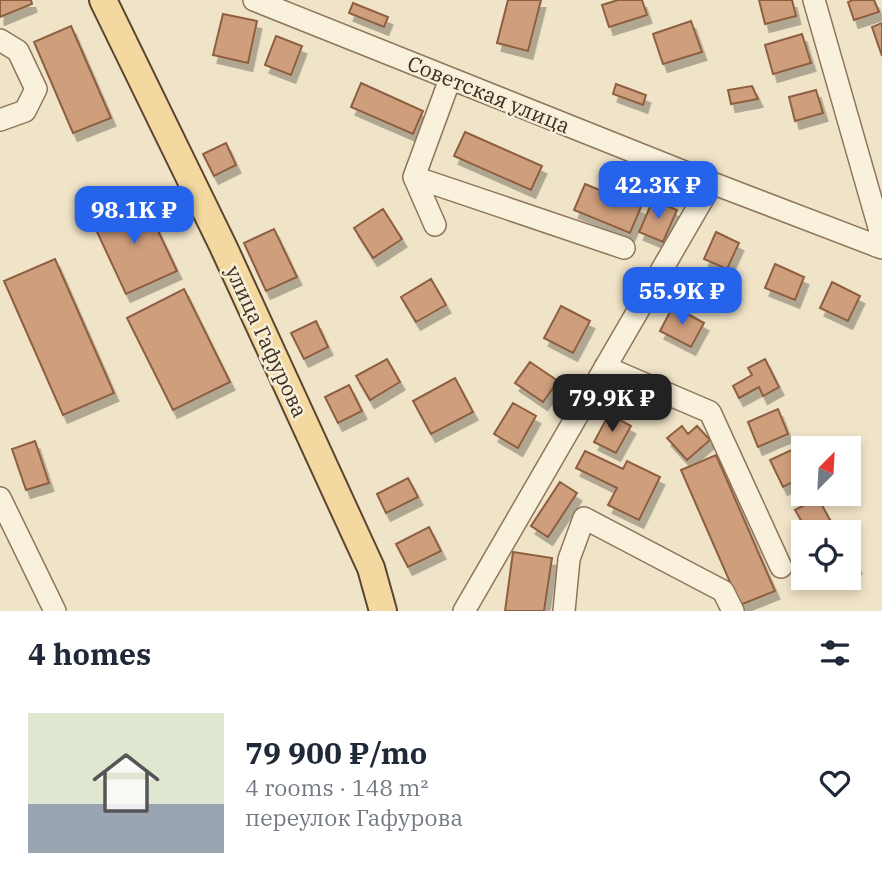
<!DOCTYPE html>
<html lang="en">
<head>
<meta charset="utf-8">
<style>
  :root { --surface:#fff; --page:#f6f6f7; --text:#1f2937; --muted:#747a83; --accent:#2563eb }
  body { margin:0; font-family:"IBM Plex Serif",serif; background:var(--page); color:var(--text); height:100vh; display:flex; flex-direction:column; font-size:26px; white-space:nowrap }
  * { box-sizing:border-box; margin:0 }
  p { font-size:23px; color:var(--muted) }
  .icon { flex:none; width:38px; height:38px; fill:none; stroke:currentColor; stroke-width:2; stroke-linecap:round; stroke-linejoin:round }
  .map { position:relative; height:611px; overflow:hidden }
  .side { display:flex; flex-direction:column; background:var(--surface); flex:1 }
  .side>* { flex:none }
  .needle { width:46px; rotate:24deg }
  .tools { position:absolute; left:791px; top:436px; display:grid; gap:14px }
  .tools a { display:grid; place-items:center; width:70px; height:70px; border-radius:0px; background:var(--surface); box-shadow:0 4px 10px #0003; font-size:35px }
  .price { position:absolute; translate:-50% -60px; padding:0 16px; border-radius:14px; background:var(--accent); color:#fff; font-size:23px; line-height:46px; filter:drop-shadow(0 2px 4px #0008) }
  .price::after { content:''; position:absolute; left:50%; top:42px; width:21px; height:16px; margin-left:-10px; background:inherit; clip-path:polygon(0 0,100% 0,50% 100%) }
  .price.on { background:#222; color:#fff }
  ul { padding:0; list-style:none }
  li { display:flex; align-items:center; gap:21px; height:175px; padding:0 28px }
  li span { display:grid; place-items:center; flex:none; width:196px; height:140px; border-radius:0px; color:#555 }
  li>.icon { margin-inline-start:auto }
  span .icon { width:84px; height:84px; fill:#fffc; stroke-width:1 }
  li b { font-size:30px }
  h2 { display:flex; justify-content:space-between; align-items:center; height:84px; padding:0 28px; font-size:30px }
  .map>svg:first-child { display:block }
  .building { fill:#cf9f7d; stroke:#8d5f41; stroke-width:2; filter:url(#shadow) }
  .lines { fill:none; stroke-linecap:round; stroke-linejoin:round }
  .minor-casing { stroke:#8d765c; stroke-width:24 }
  .major-casing { stroke:#5b4430; stroke-width:30 }
  .minor { stroke:#faf1dc; stroke-width:21 }
  .major { stroke:#f3d9a0; stroke-width:26 }
  .labels { text-anchor:middle; dominant-baseline:central; stroke-width:5; stroke-linejoin:round; paint-order:stroke }
  .street-label { font-size:21px; fill:#3d2e20; stroke:#f7eed8 }
</style>
</head>
<body>
<div class="map">
<svg width="882" height="611" viewBox="0 0 882 611">
  <defs>
    <filter id="shadow"><feDropShadow dx="4.5" dy="8" stdDeviation="0" flood-color="#0004"/></filter>
  </defs>
  <rect width="100%" height="100%" fill="#f0e4c8"/>
  <!-- building -->
  <path class="building" d="M0 0H31L32 4 0 17Z
    M508 0H541L528 51 497 43Z
    M618 0H642L647 15 609 27 602 5Z
    M759 0H792L796 16 765 24Z
    M853 0H874L879 12 854 20 848 2Z
    M353 3 388 17 384 27 349 13Z
    M223 14 257 21 248 63 213 55Z
    M691 21 702 52 663 64 653 34Z
    M882 23V56L872 27Z
    M71 26 111 118 73 133 34 42Z
    M802 34 811 63 773 74 765 45Z
    M276 36 302 46 291 75 265 65Z
    M361 83 423 111 413 134 351 107Z
    M616 84 646 95 643 105 613 94Z
    M752 86 758 99 731 104 728 90Z
    M816 90 823 113 795 121 789 97Z
    M465 132 542 166 531 190 454 156Z
    M226 143 236 165 214 176 203 154Z
    M585 184 641 207 630 233 574 210Z
    M142 197 177 271 126 294 92 221Z
    M653 200 677 210 663 242 639 232Z
    M383 209 402 239 373 258 354 228Z
    M274 229 297 277 266 291 244 243Z
    M716 232 739 243 727 269 704 259Z
    M55 259 114 393 63 415 4 281Z
    M775 264 804 277 795 300 765 288Z
    M431 279 446 305 416 322 401 297Z
    M832 282 860 296 848 321 820 308Z
    M184 289 230 382 173 410 127 318Z
    M561 306 590 321 573 353 544 338Z
    M673 306 704 323 691 347 660 331Z
    M316 321 328 347 304 359 291 333Z
    M387 359 400 382 370 400 356 376Z
    M765 359 779 387 763 396 759 387 739 398 733 386 752 375 748 368Z
    M530 362 558 381 543 402 515 383Z
    M455 378 473 412 431 434 413 401Z
    M349 385 362 411 338 423 325 397Z
    M513 403 536 416 518 448 494 434Z
    M778 409 788 434 758 447 748 422Z
    M609 414 631 426 616 453 594 442Z
    M682 426 688 434 697 426 710 440 687 460 667 438Z
    M35 441 49 483 26 490 12 449Z
    M798 447 803 459V477L783 487 770 460Z
    M585 451 623 469 627 461 660 477 639 520 608 505 617 488 576 468Z
    M716 455 775 591 740 605 681 470Z
    M408 478 418 497 386 513 377 494Z
    M560 482 577 493 548 537 531 526Z
    M818 498 830 520 808 532 795 510Z
    M429 527 441 551 408 567 396 544Z
    M849 549 857 566 849 569Z
    M513 552 552 558 544 611H505Z"/>
  <g class="lines">
    <!-- minor casing -->
    <g class="minor-casing">
      <path id="minor" d="M254 0 712 183 882 248
        M814 0 880 231 876 246
        M0 40 18 51 36 89 25 111 0 120
        M450 79 414 177 624 248
        M414 177 435 225
        M605 367 710 412 781 567
        M0 498 55 611
        M464 611 712 183
        M564 611 569 559 584 518 723 591 733 611"/>
    </g>
    <!-- major casing -->
    <g class="major-casing">
      <path id="major" d="M103 0 223 246 371 568 383 611"/>
    </g>
    <!-- minor -->
    <use href="#minor" class="minor"/>
    <!-- major -->
    <use href="#major" class="major"/>
  </g>
  <g class="labels">
    <!-- street labels -->
    <g class="street-label">
      <text transform="translate(489 94) rotate(22)">Советская улица</text>
      <text transform="translate(267 341) rotate(65)">улица Гафурова</text>
    </g>
  </g>
</svg>
<div class="tools">
<a><svg class="needle" viewBox="-14 -14 28 28"><path d="M0-13l5 13h-10z" fill="#e53935"/><path d="M0 13l5-13h-10z" fill="#747a83"/></svg></a>
<a><svg class="icon" aria-label="locate" viewBox="0 0 24 24"><circle cx="12" cy="12" r="6"/><path d="M12 2v4M12 18v4M2 12h4M18 12h4"/></svg></a>
</div>
<b class="price" style="left:658px;top:221px">42.3K ₽</b>
<b class="price" style="left:134px;top:246px">98.1K ₽</b>
<b class="price" style="left:682px;top:327px">55.9K ₽</b>
<b class="price on" style="left:612px;top:434px">79.9K ₽</b>
</div>
<section class="side">
<h2>4 homes<svg class="icon" aria-label="filters" viewBox="0 0 24 24"><path d="M4 7h16M4 17h16"/><circle cx="9" cy="7" r="2"/><circle cx="15" cy="17" r="2"/></svg></h2>
<ul>
<li><span style="background:linear-gradient(#dfe7d0 65%,#9aa5b1 0)"><svg class="icon" aria-label="home" viewBox="0 0 24 24"><path d="M3 11l9-7 9 7M6 9v11h12V9"/></svg></span><div><b>79 900 ₽/mo</b><p>4 rooms · 148 m²</p><p>переулок Гафурова</p></div><svg class="icon" aria-label="heart" viewBox="0 0 24 24"><path d="M12 20l-8-8c-3-5 5-10 8-4 3-6 11-1 8 4z"/></svg></li>
</ul>
</section>
</body>
</html>
